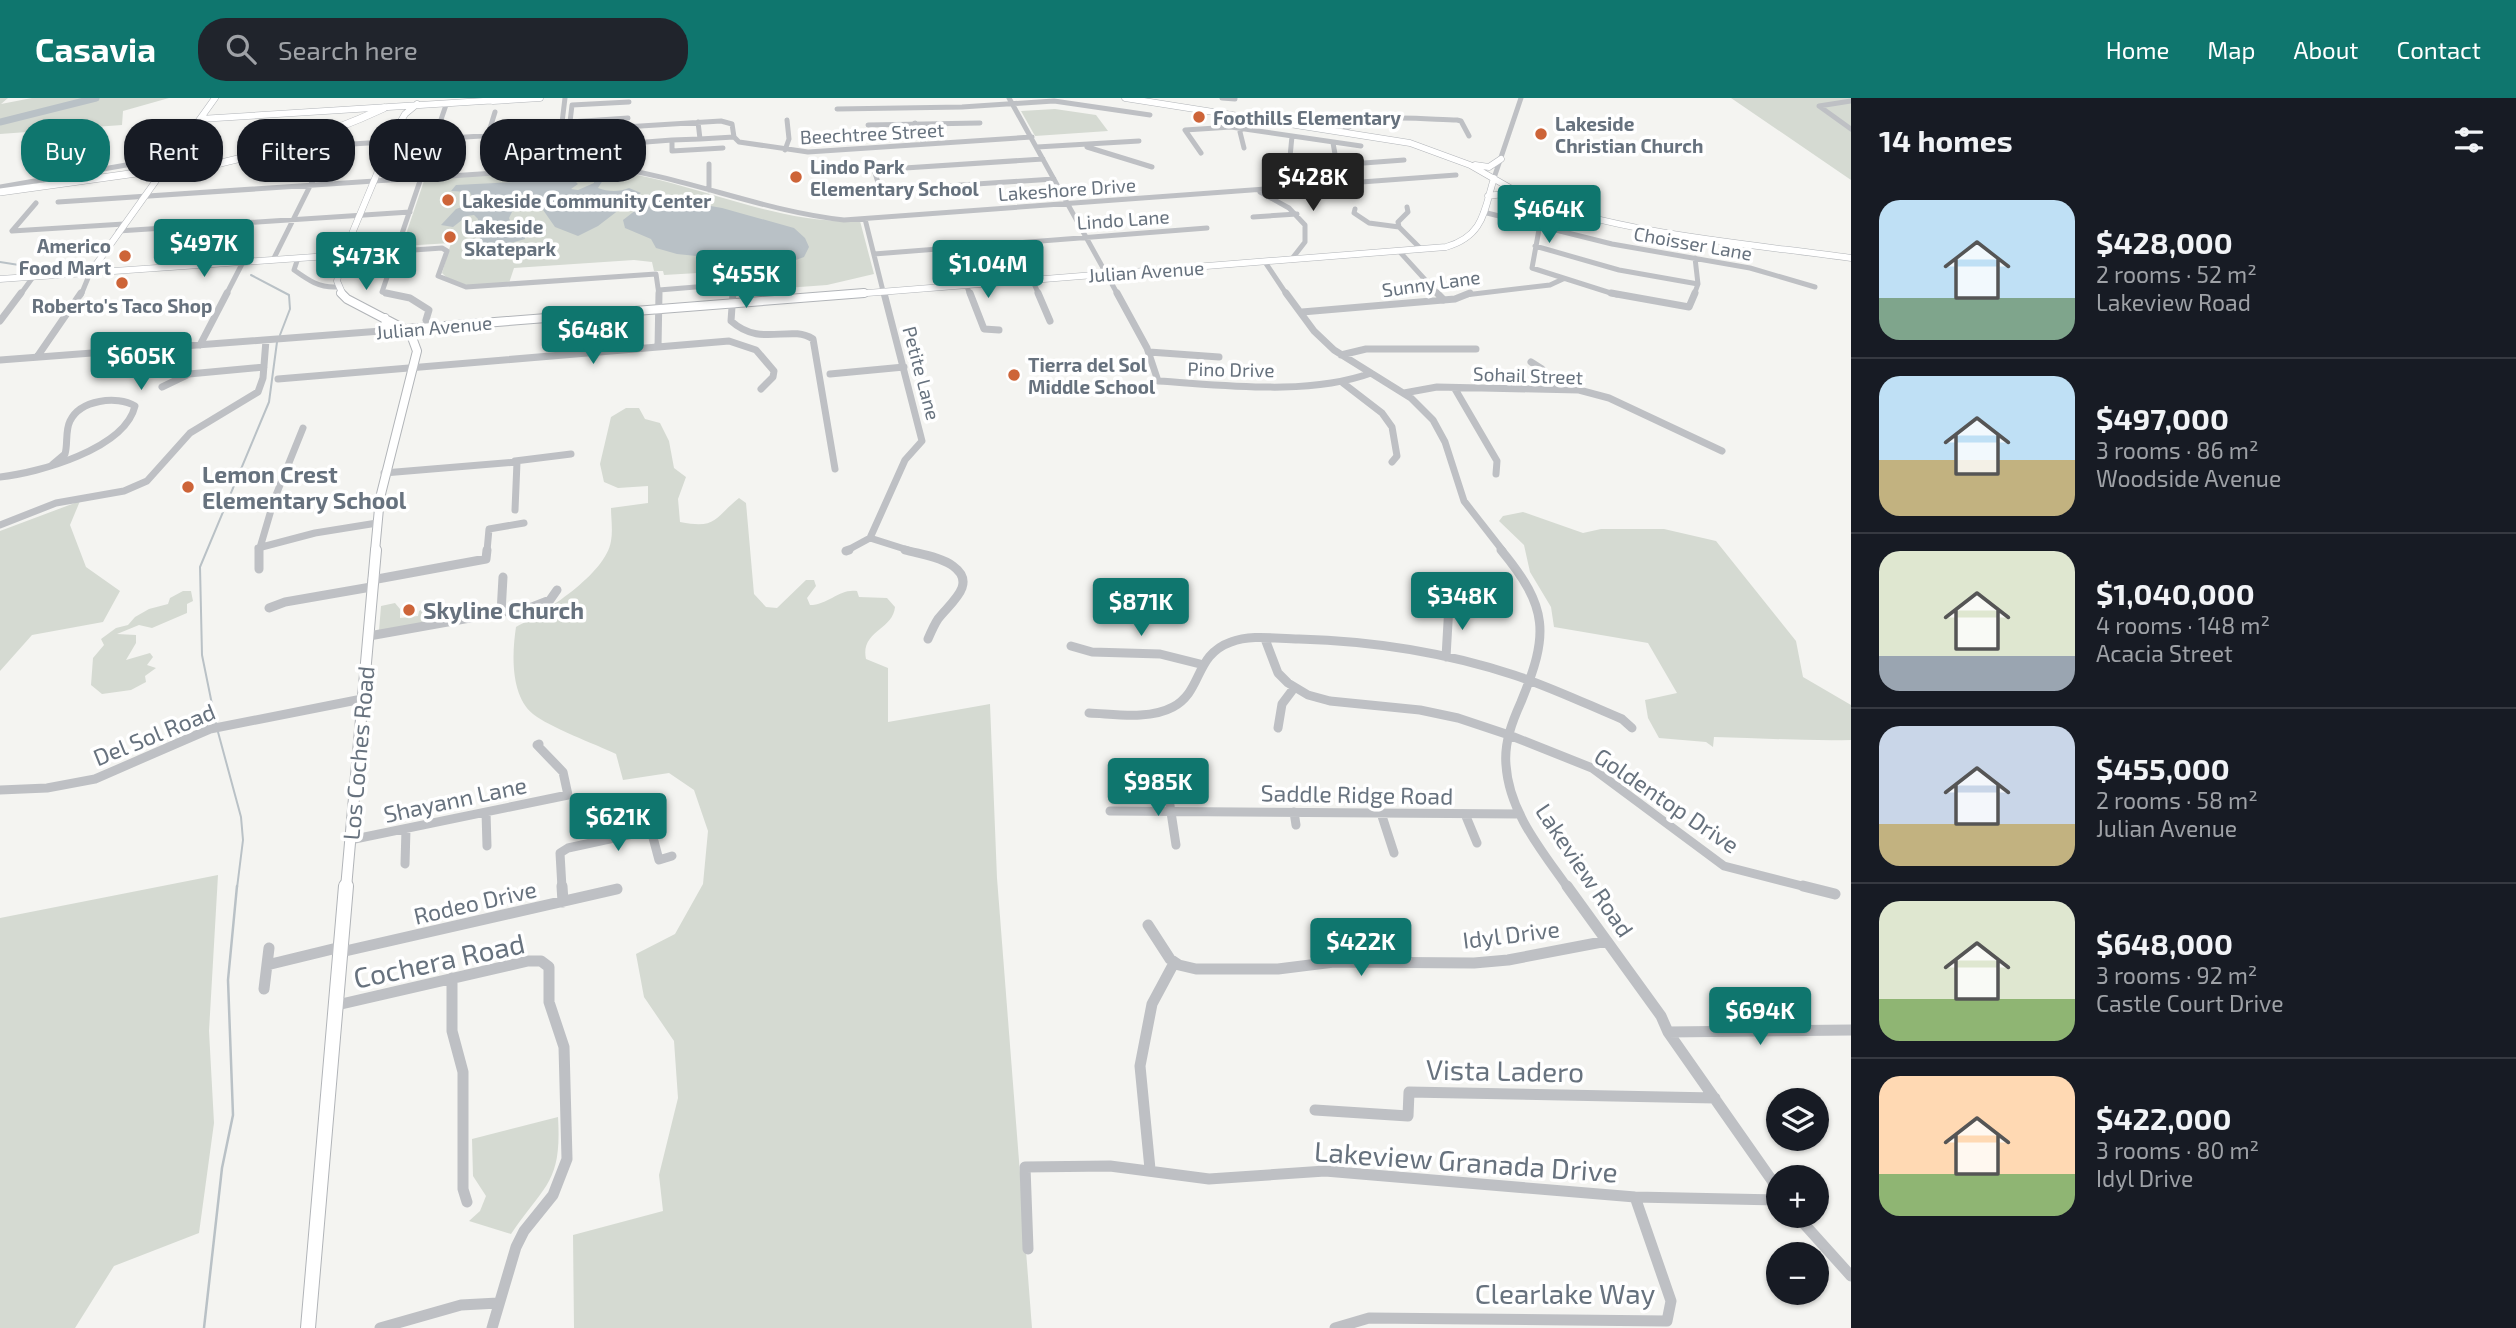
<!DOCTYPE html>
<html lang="en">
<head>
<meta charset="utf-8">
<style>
  :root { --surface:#171b24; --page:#20242c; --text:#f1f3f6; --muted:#9ea1a6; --line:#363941; --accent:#0f766e }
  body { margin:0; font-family:"Exo 2",sans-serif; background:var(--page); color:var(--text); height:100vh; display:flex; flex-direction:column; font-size:26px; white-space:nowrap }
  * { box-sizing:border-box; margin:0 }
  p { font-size:23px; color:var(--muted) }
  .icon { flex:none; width:38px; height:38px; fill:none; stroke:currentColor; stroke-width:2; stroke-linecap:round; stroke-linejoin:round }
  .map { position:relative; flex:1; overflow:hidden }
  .side { display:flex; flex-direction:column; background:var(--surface); width:665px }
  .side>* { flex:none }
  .banner { position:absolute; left:21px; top:21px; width:665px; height:63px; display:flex; gap:14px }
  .buttons { position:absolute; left:1766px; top:990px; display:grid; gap:14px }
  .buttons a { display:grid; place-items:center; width:63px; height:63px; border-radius:50%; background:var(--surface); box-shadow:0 2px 5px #0004; font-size:35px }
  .price { position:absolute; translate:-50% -60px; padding:0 16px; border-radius:7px; background:var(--accent); color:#fff; font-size:23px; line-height:46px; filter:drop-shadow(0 2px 4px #0008) }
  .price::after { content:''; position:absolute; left:50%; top:42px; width:21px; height:16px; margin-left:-10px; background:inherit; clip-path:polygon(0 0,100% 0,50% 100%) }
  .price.on { background:#222; color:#fff }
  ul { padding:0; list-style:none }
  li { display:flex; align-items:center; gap:21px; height:175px; padding:0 28px }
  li+li { border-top:2px solid var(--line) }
  li span { display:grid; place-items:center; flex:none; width:196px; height:140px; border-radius:21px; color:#555 }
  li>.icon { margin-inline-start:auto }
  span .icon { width:84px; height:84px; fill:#fffc; stroke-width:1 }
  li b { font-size:30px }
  h2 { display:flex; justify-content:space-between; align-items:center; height:84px; padding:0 28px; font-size:30px }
  .pill { padding:0 24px; border-radius:28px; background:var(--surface); box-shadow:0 2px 5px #0004; font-size:24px; line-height:63px }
  .pill.on { background:var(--accent); color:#fff }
  header { display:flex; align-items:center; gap:42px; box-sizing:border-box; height:98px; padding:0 35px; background:var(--accent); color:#fff }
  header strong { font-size:33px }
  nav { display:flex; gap:38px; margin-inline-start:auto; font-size:24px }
  .search { width:490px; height:63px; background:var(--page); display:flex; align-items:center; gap:18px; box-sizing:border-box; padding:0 24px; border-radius:28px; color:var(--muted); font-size:26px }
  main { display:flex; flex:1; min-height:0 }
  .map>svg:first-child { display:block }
  .green { fill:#d5dad2 }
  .water { fill:#b9c1c6 }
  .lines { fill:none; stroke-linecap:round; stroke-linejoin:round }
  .stream-far1 { stroke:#b9c1c6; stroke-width:2 }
  .stream { stroke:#b9c1c6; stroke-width:2.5 }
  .river { stroke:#b9c1c6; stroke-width:7 }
  .major-far3-casing { stroke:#b1b4b8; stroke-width:7 }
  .major-far2-casing { stroke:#b1b4b8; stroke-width:10 }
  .major-far1-casing { stroke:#b1b4b8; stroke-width:12 }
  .major-casing { stroke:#b1b4b8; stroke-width:16 }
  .highway-casing { stroke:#b3b5b8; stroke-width:8 }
  .minor-far3 { stroke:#bec0c4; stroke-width:5 }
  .minor-far2 { stroke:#bec0c4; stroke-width:7 }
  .minor-far1 { stroke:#bec0c4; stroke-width:9 }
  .minor { stroke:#bec0c4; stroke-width:11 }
  .major-far3 { stroke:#fff; stroke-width:6 }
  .major-far2 { stroke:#fff; stroke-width:8 }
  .major-far1 { stroke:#fff; stroke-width:10 }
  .major { stroke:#fff; stroke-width:14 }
  .highway { stroke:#fff; stroke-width:7 }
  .highway-bridge-casing { stroke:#b3b5b8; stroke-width:8; stroke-linecap:butt }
  .highway-bridge { stroke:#fff; stroke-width:7 }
  .poi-dot { fill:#cd6438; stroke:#fff; stroke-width:2.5 }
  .labels { text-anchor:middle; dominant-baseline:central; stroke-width:7; stroke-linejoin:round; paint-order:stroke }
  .far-poi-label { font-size:19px; font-weight:bold; fill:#67727e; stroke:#fff; text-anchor:start }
  .far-street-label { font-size:19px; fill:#67727e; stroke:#fff }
  .poi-label { font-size:23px; font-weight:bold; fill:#67727e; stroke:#fff; text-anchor:start }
  .street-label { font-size:23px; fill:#67727e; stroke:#fff }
  .near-street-label { font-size:28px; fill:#67727e; stroke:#fff }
</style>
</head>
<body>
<header>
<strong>Casavia</strong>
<div class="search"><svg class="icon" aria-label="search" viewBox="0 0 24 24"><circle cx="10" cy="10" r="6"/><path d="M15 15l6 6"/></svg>Search here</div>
<nav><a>Home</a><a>Map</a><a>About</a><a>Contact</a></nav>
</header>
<main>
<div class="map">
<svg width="1851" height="1230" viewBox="0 0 1851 1230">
  <rect width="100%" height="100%" fill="#f4f4f1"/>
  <!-- green -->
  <path class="green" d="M0 0H8L1 6 32 0H169L123 13 122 27 0 36Z
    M1731 0H1851V82Z
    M1055 11 1096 17 1108 33 1035 38 1021 13Z
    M578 70C675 72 763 127 860 123L874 176 827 187 786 190 782 184 766 185 764 176 732 177V173L664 177 663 173H654L652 164 634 162 514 170 509 185C487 187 458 193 442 175L451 145 402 148 425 80Z
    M626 310H639L645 321 660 325 669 343 674 370 686 379 678 401 680 424C717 431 713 421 739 400L746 405 754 496 766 509 777 510 806 482H814L816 488 807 500 810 507C828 507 840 490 857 493L859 499 887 500 895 509C893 532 860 533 866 561L888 570V624L990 606 997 780 1032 1230H574L573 1137 663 1113 659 1077 678 1000 674 943 644 899 636 856 675 836 703 786 708 733 694 692 669 675 623 682 616 656C595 646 549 629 533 616 510 597 512 555 516 529 544 515 606 476 611 443 613 432 611 420 611 410L648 405V388L618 390 604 384 600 366 611 319Z
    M80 403 70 427 86 469 120 493 103 524 32 537 0 573V433Z
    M1523 414 1583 435 1601 431H1664L1716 443 1796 543 1803 579 1851 607V642C1805 643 1760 640 1714 639L1713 649 1706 644 1659 640 1648 620 1645 602 1677 595 1648 545 1554 529 1551 509 1530 474 1524 447 1499 423 1503 418Z
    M183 493H191L193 503 187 506V515L152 530 139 527 117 536 136 537V545L126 562 150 555 153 559 147 567 156 570 145 578 146 584 131 592 102 596 91 587 93 560 104 547 101 541 116 530 128 527 135 519 149 511 168 506 170 500Z
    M395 505 400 511V520L418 518 419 513 428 508 427 525 379 533 381 508Z
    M218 777 209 933 214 1025 199 1135 114 1168 75 1230H0V820Z
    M558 1019C562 1085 545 1086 511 1136L469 1123 480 1113 486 1098 473 1078 472 1041Z"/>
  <!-- water -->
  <path class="water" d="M598 80 603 82 598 90C608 94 620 94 629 90L641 95 598 128 578 138 555 129 541 109 517 108 504 100 482 106 512 107 513 112 509 120 513 131 525 138V141L492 150 489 146 481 145 477 129 478 121 474 117 467 118 453 129 441 127 456 111 474 105 470 94 451 93 456 87 573 81 578 86 571 91 578 92 594 85V81Z
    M654 98 722 110 794 130 805 140 809 149 804 159 785 166 754 164 677 156 656 150 651 141 625 130 623 122Z"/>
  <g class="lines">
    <!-- stream-far1 -->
    <path class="stream-far1" d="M0 164 19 167
      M251 177 289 197 290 211 280 237
      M216 626 202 557 200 469 269 304 277 244
      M218 634 241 719 243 742 237 790"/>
    <!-- stream -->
    <path class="stream" d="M204 1230 222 1070 233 1017 228 882 237 788"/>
    <!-- river -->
    <path class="river" d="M0 24 96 0"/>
    <!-- major-far3 casing -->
    <g class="major-far3-casing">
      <path id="major-far3" d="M1125 0 1410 45 1470 67 1531 102
        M493 3 540 0
        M200 21 499 2
        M1475 67 1489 69 1501 61
        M1488 98 1503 96 1523 100
        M1525 100C1629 137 1742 145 1851 160
        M90 175 215 0
        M0 181 343 157
        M343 197 337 183 343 157 394 35 405 16 417 6
        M842 197 1446 149C1484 138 1484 113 1494 80"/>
    </g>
    <!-- major-far2 casing -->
    <g class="major-far2-casing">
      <path id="major-far2" d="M341 195 347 201 410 234 417 253 380 400 375 453
        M407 231 864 195
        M379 233 386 226 385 220"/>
    </g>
    <!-- major-far1 casing -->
    <g class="major-far1-casing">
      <path id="major-far1" d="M346 790 376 452"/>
    </g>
    <!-- major casing -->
    <g class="major-casing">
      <path id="major" d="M308 1230 346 788"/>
    </g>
    <!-- highway casing -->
    <g class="highway-casing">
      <path id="highway" d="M171 76C245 61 316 42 384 10
        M0 94 151 73"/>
    </g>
    <!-- minor-far3 -->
    <path class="minor-far3" d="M1009 0 1118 197
      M1222 0 1235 1
      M1851 3 1819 8 1851 31
      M837 11 962 9 1054 3 1150 17
      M628 20 570 24 572 7 629 4
      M698 24 700 41 734 39
      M915 25 924 46
      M868 27 980 25
      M561 33 565 0
      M1344 33C1361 13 1430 22 1457 22L1461 23 1469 38
      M488 37 495 14
      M700 41 672 42V53L723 50
      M1333 45 1337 67 1353 86
      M610 46H620L619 62 613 69
      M620 46 672 42
      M1037 49 1139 43
      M1087 49 1152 69
      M1244 50 1240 34 1245 18
      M785 52 789 41 787 22
      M1201 55 1185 32 1231 29 1361 48
      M1290 59 1292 38
      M871 62 880 91 885 92 1054 81
      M709 66V92
      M1337 67 1404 62
      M874 72 1043 61
      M1494 80 1521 0
      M0 89 172 59
      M1260 94 1289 110 1305 127V144L1291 162
      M58 104 601 68C684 78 761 113 844 122L1456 77
      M36 105 12 133 124 126
      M1407 109 1408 114 1398 124 1399 129 1421 151
      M1355 111 1354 115 1369 125 1399 129
      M1483 114 1612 146 1750 170 1815 189
      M1253 119 1297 116
      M865 121 884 197
      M1540 126 1532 170 1617 197
      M118 133 410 114
      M1535 148 1619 172 1698 186
      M1399 153 1439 197
      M874 156 1207 130
      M343 157 442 150 447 153 438 178 466 189 656 176 659 197
      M298 160 294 172C308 182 319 190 337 189
      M273 162 330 48 336 47 721 23 732 26 734 39 739 44 808 54 1032 39
      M1265 164 1287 197
      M731 181 733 197
      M1032 181 1039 197
      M966 186 970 197
      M659 192 732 186
      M20 197 33 179
      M81 197 90 175
      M226 197 243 164
      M394 197 382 194 446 7
      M1465 197 1550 187 1563 181
      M1694 197 1698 186 1695 160"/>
    <!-- minor-far2 -->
    <path class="minor-far2" d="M386 195 410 200 429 212 426 222
      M733 195 731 223C761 250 790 226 813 241L835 371
      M970 195 984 231 999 232
      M1038 195 1050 223
      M1117 195 1147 250 1158 283C1225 287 1308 298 1371 275
      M1286 195 1314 233 1334 252 1411 300 1433 322 1445 344 1464 403 1503 453
      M1437 195 1444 202
      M1611 195 1689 209 1695 195
      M1302 214 1455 201 1470 195
      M0 223 21 195
      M200 247 227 195
      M658 249 659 195
      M1149 254 1219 259
      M1341 257 1366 251H1476
      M37 259 81 195
      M0 262 407 231
      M1531 264 1542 271 1557 291
      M830 276 904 269
      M278 281 729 243 756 252 774 273 773 279 761 291
      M1343 285 1382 315 1392 329 1397 358 1392 364
      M162 289 189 276 264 269
      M1455 291 1497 363 1496 376
      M1404 295 1437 289 1579 292 1609 300 1722 353
      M515 363 571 356
      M384 375 517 364 515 412
      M0 379C38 375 125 351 135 308 117 297 80 302 70 323 65 333 68 346 65 356L52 367
      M0 427 56 405 124 393 147 383 190 335 258 294 263 280 266 242
      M870 440 911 453
      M258 450 315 435 377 425
      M259 453 274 402 303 330
      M487 453 489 431 524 425
      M846 453 870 440 905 362 922 343 884 195"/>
    <!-- minor-far1 -->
    <path class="minor-far1" d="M905 452C919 456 941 459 953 468 978 486 950 505 938 521 934 527 931 534 928 541
      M1501 452C1549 510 1549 536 1521 604 1512 624 1504 645 1506 667 1509 714 1542 753 1568 790
      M846 453 849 452
      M259 471V452
      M372 482 486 461 487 452
      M269 510 285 504 371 489
      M501 515 503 479
      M369 538 532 509 550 502 557 492
      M1265 541 1278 575 1288 585 1308 597 1330 603 1420 612 1458 620 1509 637 1592 670 1724 768 1810 790
      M1071 548 1092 554 1160 556 1200 566
      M1446 559 1449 507
      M1089 615C1115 616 1149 622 1173 609 1203 593 1194 557 1231 544 1252 536 1277 541 1299 541 1372 543 1444 554 1514 577 1551 589 1586 606 1622 621L1632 630
      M1278 630 1282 606 1294 590
      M1167 688 1176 747
      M0 692 47 690 95 681 210 631 362 601
      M1110 713 1520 716
      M486 714 487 748
      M1294 714 1296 727
      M1381 715 1394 755
      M1465 716 1477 745
      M350 742 568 697 563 674 537 647 539 646
      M405 766 406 731
      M562 790 560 755 568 750 651 732 659 762 672 758"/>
    <!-- minor -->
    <path class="minor" d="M562 788 563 804
      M1567 788 1661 918 1668 934 1778 1091
      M1803 788 1835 796
      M1148 827 1170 861 1179 867 1196 871H1278L1334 864 1474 865 1508 862 1607 843
      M341 854 617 791
      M267 867 341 849
      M452 880V933L463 974V1091L467 1104
      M264 891 269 850
      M337 907 528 863H541L549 869V904L564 949 567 1061 553 1097 524 1133 516 1149 492 1230
      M1668 934 1851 932
      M1315 1012 1408 1018 1409 994 1715 1000
      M1150 1071 1140 968 1152 906 1174 865
      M1797 1118 1851 1178
      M1028 1151 1025 1069 1110 1068 1209 1081 1325 1073 1635 1099 1778 1102
      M380 1230 461 1207 498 1205
      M1335 1230 1369 1220 1667 1223 1671 1203 1635 1099"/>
    <!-- major-far3 -->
    <use href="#major-far3" class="major-far3"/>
    <!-- major-far2 -->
    <use href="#major-far2" class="major-far2"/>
    <!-- major-far1 -->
    <use href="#major-far1" class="major-far1"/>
    <!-- major -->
    <use href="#major" class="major"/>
    <!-- highway -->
    <use href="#highway" class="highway"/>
    <!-- highway-bridge casing -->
    <g class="highway-bridge-casing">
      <path id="highway-bridge" d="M145 80 171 76"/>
    </g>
    <!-- highway-bridge -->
    <use href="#highway-bridge" class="highway-bridge"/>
  </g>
  <!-- markers -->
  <g class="poi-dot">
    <circle cx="1199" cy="19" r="7"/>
    <circle cx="1541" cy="36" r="7"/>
    <circle cx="796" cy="79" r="7"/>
    <circle cx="448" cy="102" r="7"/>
    <circle cx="450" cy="139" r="7"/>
    <circle cx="125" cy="158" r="7"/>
    <circle cx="122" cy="185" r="7"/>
    <circle cx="1014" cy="277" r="7"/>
    <circle cx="188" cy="389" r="7"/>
    <circle cx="409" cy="512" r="7"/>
  </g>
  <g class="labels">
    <!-- far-poi labels -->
    <g class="far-poi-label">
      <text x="1213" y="19">Foothills Elementary</text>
      <text x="1555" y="25">Lakeside<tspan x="1555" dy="22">Christian Church</tspan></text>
      <text x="810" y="68">Lindo Park<tspan x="810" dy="22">Elementary School</tspan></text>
      <text x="462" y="102">Lakeside Community Center</text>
      <text x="464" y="128">Lakeside<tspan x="464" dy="22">Skatepark</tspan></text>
      <text x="111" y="147" text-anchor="end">Americo<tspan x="111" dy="22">Food Mart</tspan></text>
      <text x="122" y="207" text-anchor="middle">Roberto's Taco Shop</text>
      <text x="1028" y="266">Tierra del Sol<tspan x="1028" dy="22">Middle School</tspan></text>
    </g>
    <!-- far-street labels -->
    <g class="far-street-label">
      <text transform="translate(872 35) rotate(-3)">Beechtree Street</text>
      <text transform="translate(1067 91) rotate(-4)">Lakeshore Drive</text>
      <text transform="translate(1123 121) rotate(-4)">Lindo Lane</text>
      <text transform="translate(1693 145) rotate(10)">Choisser Lane</text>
      <text transform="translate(1146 173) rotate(-4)">Julian Avenue</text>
      <text transform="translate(1431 185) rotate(-8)">Sunny Lane</text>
      <text transform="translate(434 229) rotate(-5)">Julian Avenue</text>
      <text transform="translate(1231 271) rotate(1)">Pino Drive</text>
      <text transform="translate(922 275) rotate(75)">Petite Lane</text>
      <text transform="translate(1528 277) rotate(2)">Sohail Street</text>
    </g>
    <!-- poi labels -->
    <g class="poi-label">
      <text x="202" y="376">Lemon Crest<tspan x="202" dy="26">Elementary School</tspan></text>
      <text x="423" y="512">Skyline Church</text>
    </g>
    <!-- street labels -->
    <g class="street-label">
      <text transform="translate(154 636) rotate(-22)">Del Sol Road</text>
      <text transform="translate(358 655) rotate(-85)">Los Coches Road</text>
      <text transform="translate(1357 696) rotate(1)">Saddle Ridge Road</text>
      <text transform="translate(455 701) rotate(-12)">Shayann Lane</text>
      <text transform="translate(1667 702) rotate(34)">Goldentop Drive</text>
      <text transform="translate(1585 772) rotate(56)">Lakeview Road</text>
      <text transform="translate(475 804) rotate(-13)">Rodeo Drive</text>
      <text transform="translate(1511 836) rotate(-7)">Idyl Drive</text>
    </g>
    <!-- near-street labels -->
    <g class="near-street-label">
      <text transform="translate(439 862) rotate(-12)">Cochera Road</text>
      <text transform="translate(1505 972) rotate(1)">Vista Ladero</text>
      <text transform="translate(1466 1063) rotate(4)">Lakeview Granada Drive</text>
      <text x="1565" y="1195">Clearlake Way</text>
    </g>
  </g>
</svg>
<div class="buttons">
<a><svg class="icon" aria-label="layers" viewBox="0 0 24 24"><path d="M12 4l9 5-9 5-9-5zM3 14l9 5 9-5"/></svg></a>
<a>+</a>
<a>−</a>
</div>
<b class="price on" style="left:1313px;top:115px">$428K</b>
<b class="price" style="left:1549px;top:147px">$464K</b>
<b class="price" style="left:204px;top:181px">$497K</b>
<b class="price" style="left:366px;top:194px">$473K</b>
<b class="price" style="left:988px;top:202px">$1.04M</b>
<b class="price" style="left:746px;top:212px">$455K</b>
<b class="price" style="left:593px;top:268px">$648K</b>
<b class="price" style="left:141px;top:294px">$605K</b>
<b class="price" style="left:1462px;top:534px">$348K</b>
<b class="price" style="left:1141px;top:540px">$871K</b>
<b class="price" style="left:1158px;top:720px">$985K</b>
<b class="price" style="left:618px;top:755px">$621K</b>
<b class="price" style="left:1361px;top:880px">$422K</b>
<b class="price" style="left:1760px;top:949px">$694K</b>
<div class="banner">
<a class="pill on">Buy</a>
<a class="pill">Rent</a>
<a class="pill">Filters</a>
<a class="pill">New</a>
<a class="pill">Apartment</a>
</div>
</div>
<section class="side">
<h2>14 homes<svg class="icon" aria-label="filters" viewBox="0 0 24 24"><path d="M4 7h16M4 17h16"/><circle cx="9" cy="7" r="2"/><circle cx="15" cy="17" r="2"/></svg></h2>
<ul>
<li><span style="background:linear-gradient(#bfe0f5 70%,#7fa58c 0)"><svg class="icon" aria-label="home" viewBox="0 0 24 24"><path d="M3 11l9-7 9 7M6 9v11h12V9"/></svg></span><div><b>$428,000</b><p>2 rooms · 52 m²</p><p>Lakeview Road</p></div></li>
<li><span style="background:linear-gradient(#bfe0f5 60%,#c2b280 0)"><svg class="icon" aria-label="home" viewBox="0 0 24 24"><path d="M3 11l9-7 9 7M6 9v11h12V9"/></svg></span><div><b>$497,000</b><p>3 rooms · 86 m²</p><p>Woodside Avenue</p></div></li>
<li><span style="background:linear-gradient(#dfe7d0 75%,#9aa5b1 0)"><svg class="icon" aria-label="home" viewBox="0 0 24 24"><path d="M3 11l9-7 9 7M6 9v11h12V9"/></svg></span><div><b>$1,040,000</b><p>4 rooms · 148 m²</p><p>Acacia Street</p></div></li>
<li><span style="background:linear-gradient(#c9d6e8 70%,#c2b280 0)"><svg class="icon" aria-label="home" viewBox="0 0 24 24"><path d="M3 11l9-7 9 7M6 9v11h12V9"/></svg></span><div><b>$455,000</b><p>2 rooms · 58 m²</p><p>Julian Avenue</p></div></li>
<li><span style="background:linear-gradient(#dfe7d0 70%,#8fb573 0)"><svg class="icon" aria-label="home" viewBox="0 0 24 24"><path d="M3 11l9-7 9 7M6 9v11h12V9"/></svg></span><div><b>$648,000</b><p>3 rooms · 92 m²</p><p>Castle Court Drive</p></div></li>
<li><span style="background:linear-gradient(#ffd9b3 70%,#8fb573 0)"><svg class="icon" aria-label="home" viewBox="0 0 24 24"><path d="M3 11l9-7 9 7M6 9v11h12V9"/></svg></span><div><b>$422,000</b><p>3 rooms · 80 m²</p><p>Idyl Drive</p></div></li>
</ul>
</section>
</main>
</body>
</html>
